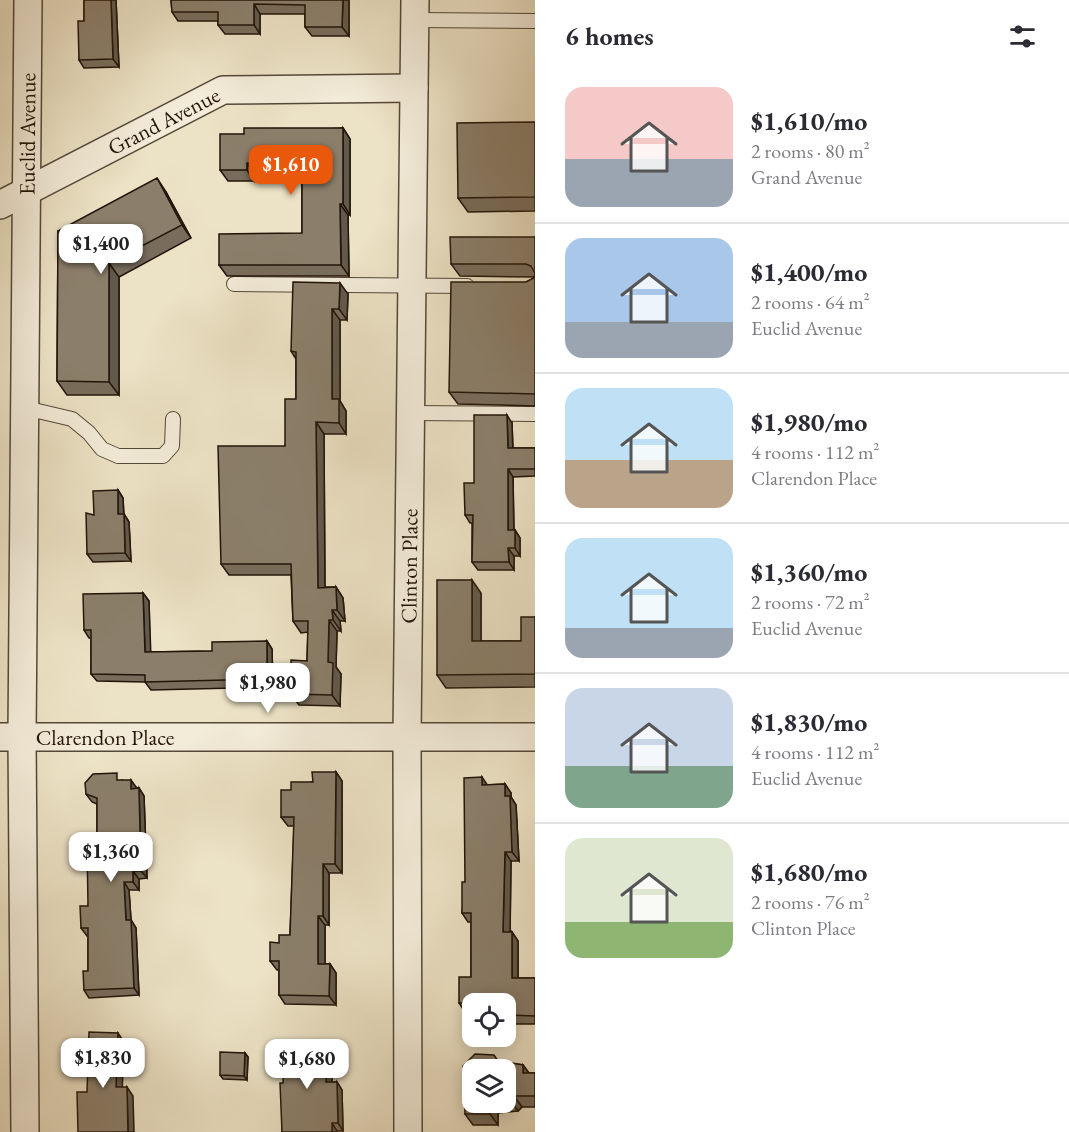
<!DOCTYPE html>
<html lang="en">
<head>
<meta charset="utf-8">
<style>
  :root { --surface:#fff; --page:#f7f7f7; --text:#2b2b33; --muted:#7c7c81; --line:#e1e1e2; --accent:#ea580c }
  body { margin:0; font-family:"EB Garamond",serif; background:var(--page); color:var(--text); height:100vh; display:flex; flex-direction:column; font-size:22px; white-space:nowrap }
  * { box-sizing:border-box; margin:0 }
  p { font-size:20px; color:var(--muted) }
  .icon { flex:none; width:33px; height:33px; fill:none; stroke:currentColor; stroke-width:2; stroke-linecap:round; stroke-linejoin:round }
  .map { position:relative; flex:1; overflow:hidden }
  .panel { display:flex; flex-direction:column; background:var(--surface); width:534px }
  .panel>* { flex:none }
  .tools { position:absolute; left:462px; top:993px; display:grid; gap:12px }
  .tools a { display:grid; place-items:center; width:54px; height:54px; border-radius:12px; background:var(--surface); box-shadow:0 3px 15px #0003; font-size:30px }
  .price { position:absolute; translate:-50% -51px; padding:0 14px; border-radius:12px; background:#fff; color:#222; font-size:20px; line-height:39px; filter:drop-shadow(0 2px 3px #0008) }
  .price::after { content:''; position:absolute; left:50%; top:36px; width:18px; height:14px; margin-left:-9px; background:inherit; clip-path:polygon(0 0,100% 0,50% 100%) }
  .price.selected { background:var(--accent); color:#fff }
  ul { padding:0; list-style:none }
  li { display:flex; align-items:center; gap:18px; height:150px; padding:0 30px }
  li+li { border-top:2px solid var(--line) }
  li span { display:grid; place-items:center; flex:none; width:168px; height:120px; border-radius:18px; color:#555 }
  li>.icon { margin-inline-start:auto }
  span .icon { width:72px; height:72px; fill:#fffc; stroke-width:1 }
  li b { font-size:26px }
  h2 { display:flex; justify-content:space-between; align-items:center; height:72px; padding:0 30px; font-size:26px }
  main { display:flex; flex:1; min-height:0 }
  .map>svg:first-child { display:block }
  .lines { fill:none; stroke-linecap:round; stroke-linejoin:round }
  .service-casing { stroke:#544838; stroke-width:16 }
  .minor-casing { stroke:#544838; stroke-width:30 }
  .service { stroke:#f3ecd9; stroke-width:14 }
  .minor { stroke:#f3ecd9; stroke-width:27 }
  .wall { fill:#786d5c; stroke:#221409; stroke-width:1.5; fill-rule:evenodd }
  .shaded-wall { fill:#61594b; stroke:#221409; stroke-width:1.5 }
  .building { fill:#8b7f6b; stroke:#221409; stroke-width:1.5 }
  .labels { text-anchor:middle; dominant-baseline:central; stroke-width:5; stroke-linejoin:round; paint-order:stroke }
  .street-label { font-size:22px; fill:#221409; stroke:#f3ecd9 }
</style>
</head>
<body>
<main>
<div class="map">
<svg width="535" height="1132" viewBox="0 0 535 1132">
  <rect width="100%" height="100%" fill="#ece2c5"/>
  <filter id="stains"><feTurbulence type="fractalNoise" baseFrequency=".00333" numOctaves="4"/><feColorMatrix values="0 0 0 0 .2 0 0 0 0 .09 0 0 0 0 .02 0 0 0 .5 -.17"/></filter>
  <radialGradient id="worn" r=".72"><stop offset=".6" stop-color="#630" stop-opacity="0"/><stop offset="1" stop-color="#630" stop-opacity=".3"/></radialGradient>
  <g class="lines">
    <!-- service casing -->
    <g class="service-casing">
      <path id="service" d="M415 20 535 21
        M234 284 467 286
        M25 408 72 419 89 433 102 449 118 456H163L172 446 173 419
        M410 413 535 414"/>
    </g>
    <!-- minor casing -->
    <g class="minor-casing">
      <g id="minor">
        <path id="s1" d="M0 205 223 90 414 88"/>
        <path id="s2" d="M0 737H535"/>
        <path id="s3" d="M25 1132 22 737 28 0"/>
        <path id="s4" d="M408 1132 407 737 415 0"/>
      </g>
    </g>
    <!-- service -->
    <use href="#service" class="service"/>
    <!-- minor -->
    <use href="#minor" class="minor"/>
  </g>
  <!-- wall -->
  <path class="wall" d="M84 0H116L119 67 84 68 79 60 84 21Z
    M171 0H349V36H312L305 27V14H260V34H225L218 25V21H178L172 12Z
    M535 122V211L468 212 458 198Z
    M343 128 350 139V215H348L349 276H227L219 265 302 233V174H254V181H228L220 170 244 134Z
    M166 192 191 238 119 277V395H67L57 381 58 231Z
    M535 237V406L458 404 449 392 526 282 534 278V277L460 276 451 264Z
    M348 294 347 320H340V401L346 411V434H324L325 587H336L343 598 345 621H340L341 631H337L336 667 341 674 340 706 299 705 291 694 307 661 308 632 301 633 293 621 291 575H229L221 564 285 446 296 399V359L291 351Z
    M512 423 513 448H535V476L513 477 514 530H515L520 538V556H514V570H478L472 562V523H470L465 515 474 483Z
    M118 490 123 498 124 514 129 522 131 561 93 562 87 554 94 515Z
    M143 593 149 601 150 652 212 651 267 641 272 649 273 687 151 690 145 682 97 681 91 674V638H89L84 630Z
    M481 593V641H521L535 617V687L446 688 437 675Z
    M336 772 342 781V873H329V925H325V964H330L336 973V1005L285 1004 279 995V970H277L270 961 279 943 290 935 294 826H288L281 817 291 790Z
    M122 780 136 787V788H139L144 796 147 878 139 879V890H129L131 920 136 928 139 995 89 998 84 990 88 971V936H87L81 928 88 906 97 844V804L92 802 86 794Z
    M505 784 511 793V797L516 805 519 861H511L510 932H512L518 941V978H535V1024H506V1004H472V1023L467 1015V1012H465L459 1003 471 977V922H468L462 913 465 882 487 785Z
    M332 1049V1082H337L342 1090 343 1131H337V1132H282L283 1083Z
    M245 1053 248 1057 247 1080 223 1079 220 1075Z
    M498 1061 523 1065 529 1073H535V1107H522L518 1111 498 1113V1125H473L465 1114ZM506 1070V1102H472Z"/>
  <!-- shaded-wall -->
  <path class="shaded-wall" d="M111 0H116L119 67 113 59Z
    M343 0H349V36L342 27Z
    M254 4 260 14V34L254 25Z
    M343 128 350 139V215L343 204Z
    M247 163 254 174V181L247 170Z
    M157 178 166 192 191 238 182 225Z
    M340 204 348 215 349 276 341 265Z
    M109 263 119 277V395L109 382Z
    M340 283 348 294 347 320 339 309Z
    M332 309 340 320V401L346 411V434L339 423 332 399Z
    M507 415 512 423 513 455 508 448Z
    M316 422 324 434 325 599 318 588Z
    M508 469 513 477 514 538 508 530Z
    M118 490 123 498 124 522 118 514Z
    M124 514 129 522 131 561 125 553Z
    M515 530 520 538V556L515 548Z
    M508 548 514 556V570L509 562Z
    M472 580 481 593V654L472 641Z
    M336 587 343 598 345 621 337 610Z
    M143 593 149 601 151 659 145 652Z
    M332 610 340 621 341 631 333 620Z
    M329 620 337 631 336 667 341 674 340 706 332 695 328 662Z
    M267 641 272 649 273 687 267 679Z
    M336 772 342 781V873L335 864Z
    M482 777 488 786 482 785Z
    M131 780 136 787V796L131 789Z
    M505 784 511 793V797L516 805 519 861 512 852 505 796Z
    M139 788 144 796 147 878 141 871Z
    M505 852 511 861 510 941 503 932Z
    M323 864 329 873V925L323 916Z
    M133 871 139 879V890L133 882Z
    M124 882 129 890 131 920 136 928 139 995 134 988 126 920Z
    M318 916 325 925V973L318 964Z
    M512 932 518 941V987L512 978Z
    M330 964 336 973V1005L329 996Z
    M118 1033 124 1042 122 1096 116 1087Z
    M327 1042 332 1049V1090L326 1082Z
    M245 1053 248 1057 247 1080 244 1076Z
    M523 1065 531 1076 523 1073Z
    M337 1082 342 1090 343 1131 338 1123Z
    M127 1087 133 1096 134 1132H128Z
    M514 1096 522 1107 518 1111 510 1100Z
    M490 1102 498 1113V1125L490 1114Z
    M332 1123 337 1131V1132H332Z"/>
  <!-- building -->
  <path class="building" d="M84 0H111L113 59 79 60 78 21H84Z
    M171 0H343L342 27H305V5L254 4V25H218V12H172Z
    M535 122V197L458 198 457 123Z
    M244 128H343V204H340L341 265H219V234L302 233V163H247V170H220V134H244Z
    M157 178 182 225 109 263V382L57 381 58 231Z
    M450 237H535V273L531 266 526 264H451Z
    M535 273V394L449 392 451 282H526L534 278Z
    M293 282 340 283 339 309H332V399H339V423L316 422 318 588 336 587 337 610H332L333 620H329L328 662 333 663 332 695 291 694V660L307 661 308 621H293L291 564H221L218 446H285V399H296V352L291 351Z
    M474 415H507L508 448H535V469H508V530H515V548H508L509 562H472L473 515H465L464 483H474Z
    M118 490V514H124L125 553 87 554 86 513 94 515 93 491Z
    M437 580H472V641H521V617H535V674L437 675Z
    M143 593 145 652 212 651V642L267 641V679L145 682V675L91 674V630H84L83 594Z
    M312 772H336L335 864H323V916H318V964H330L329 996 279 995V961H270V942L279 943V935H290L294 817H281V790H291V782H313Z
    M117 773V780H131V789L139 788 141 871H133V882H124L126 920H131L134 988 84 990 83 971H88V928H81L80 906H88L87 844H97V798L86 794 85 783 93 774Z
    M482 777V785L505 784V796H510L512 852H505L503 932H512V978H535V1016L506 1015V1004H472V1015H467V1003H459V977H471V913H462V882H465L464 778Z
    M89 1032 118 1033 116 1087H127L128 1132H78L77 1092H87Z
    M289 1041 327 1042 326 1082H337L338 1123H332V1132H282L280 1083H283L284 1047H289Z
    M220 1052 245 1053 244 1076 220 1075Z
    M475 1054 494 1055 498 1061 523 1065V1073H535V1096H514L510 1100 506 1101V1070H472V1102H490V1114H465L463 1066Z"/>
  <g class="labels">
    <!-- street labels -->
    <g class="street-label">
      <text stroke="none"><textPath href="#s1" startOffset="184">Grand Avenue</textPath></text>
      <text stroke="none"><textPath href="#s3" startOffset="998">Euclid Avenue</textPath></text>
      <text stroke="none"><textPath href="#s4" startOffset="566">Clinton Place</textPath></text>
      <text stroke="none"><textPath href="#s2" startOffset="105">Clarendon Place</textPath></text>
    </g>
  </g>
  <rect width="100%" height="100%" filter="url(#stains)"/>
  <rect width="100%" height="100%" fill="url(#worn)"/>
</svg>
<div class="tools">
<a><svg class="icon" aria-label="locate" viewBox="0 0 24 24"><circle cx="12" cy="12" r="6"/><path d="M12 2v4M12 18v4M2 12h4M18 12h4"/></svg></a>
<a><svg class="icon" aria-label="layers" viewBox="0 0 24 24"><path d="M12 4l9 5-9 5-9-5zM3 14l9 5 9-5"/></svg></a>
</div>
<b class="price selected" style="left:291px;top:196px">$1,610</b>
<b class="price" style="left:101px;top:275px">$1,400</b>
<b class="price" style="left:268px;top:714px">$1,980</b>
<b class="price" style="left:111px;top:883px">$1,360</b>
<b class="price" style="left:103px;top:1089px">$1,830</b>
<b class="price" style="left:307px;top:1090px">$1,680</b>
</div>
<section class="panel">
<h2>6 homes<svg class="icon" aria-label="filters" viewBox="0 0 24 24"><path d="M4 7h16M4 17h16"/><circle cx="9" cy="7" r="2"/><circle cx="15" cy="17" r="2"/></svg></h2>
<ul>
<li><span style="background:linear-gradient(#f6c9c9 60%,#9aa5b1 0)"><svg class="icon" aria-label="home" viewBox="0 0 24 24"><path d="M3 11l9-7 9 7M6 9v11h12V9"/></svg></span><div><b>$1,610/mo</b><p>2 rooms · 80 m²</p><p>Grand Avenue</p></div></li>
<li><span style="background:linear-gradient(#a9c7e8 70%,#9aa5b1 0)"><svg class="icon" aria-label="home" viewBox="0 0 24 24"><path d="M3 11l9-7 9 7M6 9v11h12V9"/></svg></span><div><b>$1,400/mo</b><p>2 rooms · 64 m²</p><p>Euclid Avenue</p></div></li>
<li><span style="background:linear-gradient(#bfe0f5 60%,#b9a48a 0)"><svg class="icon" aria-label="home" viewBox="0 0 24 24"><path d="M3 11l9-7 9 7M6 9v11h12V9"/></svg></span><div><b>$1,980/mo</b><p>4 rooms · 112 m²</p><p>Clarendon Place</p></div></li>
<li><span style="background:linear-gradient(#bfe0f5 75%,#9aa5b1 0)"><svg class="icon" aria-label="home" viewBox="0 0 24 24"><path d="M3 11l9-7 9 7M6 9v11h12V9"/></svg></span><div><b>$1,360/mo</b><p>2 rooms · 72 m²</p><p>Euclid Avenue</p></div></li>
<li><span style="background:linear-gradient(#c9d6e8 65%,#7fa58c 0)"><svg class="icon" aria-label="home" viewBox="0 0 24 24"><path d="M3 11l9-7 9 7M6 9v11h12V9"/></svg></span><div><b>$1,830/mo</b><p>4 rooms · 112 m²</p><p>Euclid Avenue</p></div></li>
<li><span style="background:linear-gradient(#dfe7d0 70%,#8fb573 0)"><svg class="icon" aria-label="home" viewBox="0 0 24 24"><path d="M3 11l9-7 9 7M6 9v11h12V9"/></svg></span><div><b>$1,680/mo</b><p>2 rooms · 76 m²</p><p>Clinton Place</p></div></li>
</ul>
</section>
</main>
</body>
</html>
